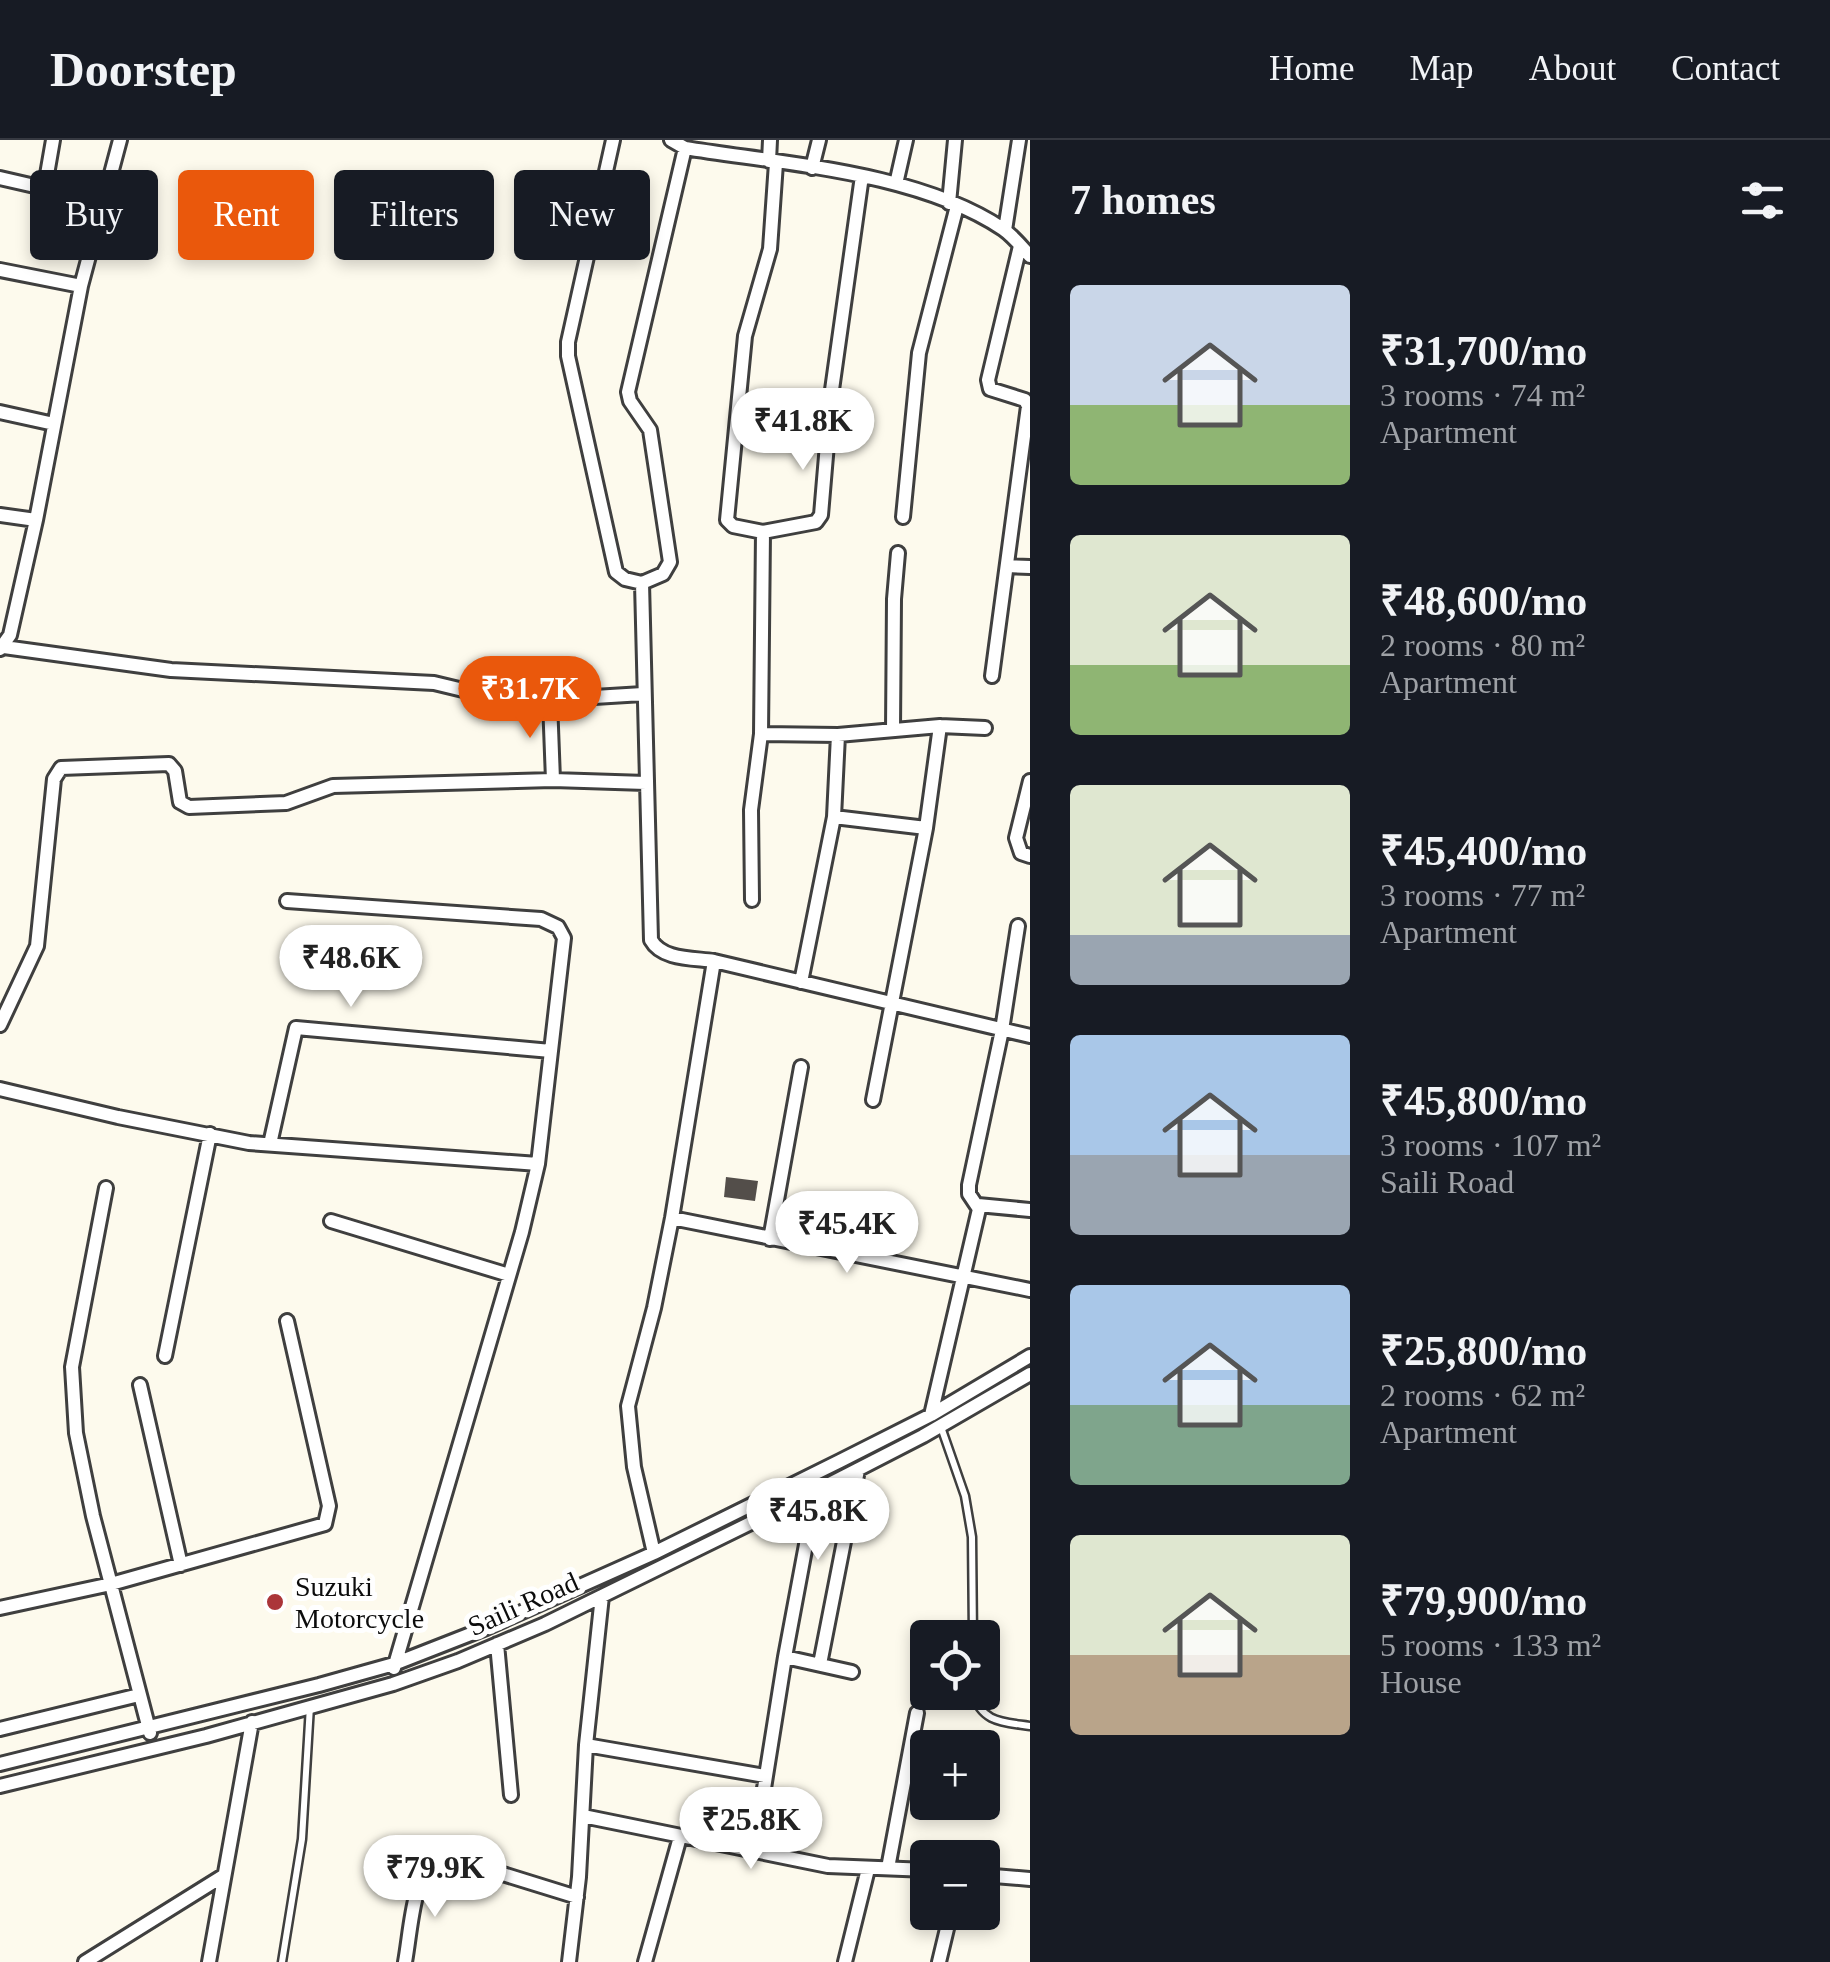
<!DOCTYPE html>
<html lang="en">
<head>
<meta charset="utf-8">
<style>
  :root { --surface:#171b24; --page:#242831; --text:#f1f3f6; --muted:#9ea1a6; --line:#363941; --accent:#ea580c }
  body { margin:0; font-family:Georgia,serif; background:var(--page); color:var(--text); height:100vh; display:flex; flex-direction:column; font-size:38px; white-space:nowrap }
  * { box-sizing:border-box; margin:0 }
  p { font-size:32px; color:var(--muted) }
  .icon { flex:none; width:55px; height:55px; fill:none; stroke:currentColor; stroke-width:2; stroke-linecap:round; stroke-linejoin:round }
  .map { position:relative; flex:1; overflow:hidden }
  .sheet { display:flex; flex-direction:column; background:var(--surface); width:800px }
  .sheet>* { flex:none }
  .guide { position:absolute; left:30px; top:30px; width:850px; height:90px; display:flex; gap:20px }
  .fabs { position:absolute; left:910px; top:1480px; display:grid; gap:20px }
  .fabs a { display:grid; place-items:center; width:90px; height:90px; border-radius:10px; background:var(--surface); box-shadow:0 5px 15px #0003; font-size:50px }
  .price { position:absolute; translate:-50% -85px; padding:0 22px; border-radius:35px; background:#fff; color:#222; font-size:32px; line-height:65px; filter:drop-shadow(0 2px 5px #0008) }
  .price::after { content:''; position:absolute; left:50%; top:60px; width:30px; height:22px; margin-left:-15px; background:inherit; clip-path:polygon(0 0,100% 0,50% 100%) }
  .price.on { background:var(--accent); color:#fff }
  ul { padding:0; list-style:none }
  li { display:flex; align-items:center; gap:30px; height:250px; padding:0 40px }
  li span { display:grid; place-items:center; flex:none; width:280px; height:200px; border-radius:10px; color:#555 }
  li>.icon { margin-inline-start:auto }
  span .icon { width:120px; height:120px; fill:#fffc; stroke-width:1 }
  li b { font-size:42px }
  h2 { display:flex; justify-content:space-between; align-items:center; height:120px; padding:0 40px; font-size:42px }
  .pill { padding:0 35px; border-radius:10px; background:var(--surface); box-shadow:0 5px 15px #0003; font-size:35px; line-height:90px }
  .pill.on { background:var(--accent); color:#fff }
  header { display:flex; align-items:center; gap:60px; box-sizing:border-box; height:140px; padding:0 50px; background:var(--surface); border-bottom:2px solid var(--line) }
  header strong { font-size:48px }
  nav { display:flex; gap:55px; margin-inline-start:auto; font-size:35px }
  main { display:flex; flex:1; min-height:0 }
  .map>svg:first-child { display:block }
  .building { fill:#534e4a }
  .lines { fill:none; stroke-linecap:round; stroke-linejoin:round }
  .service-casing { stroke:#3f3f3f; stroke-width:11 }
  .minor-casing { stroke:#3f3f3f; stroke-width:18 }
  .service { stroke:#fff; stroke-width:6 }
  .minor { stroke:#fff; stroke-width:12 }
  .poi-dot { fill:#ab3539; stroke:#fff; stroke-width:4 }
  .labels { text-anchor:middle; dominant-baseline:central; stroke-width:10; stroke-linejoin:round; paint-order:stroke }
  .poi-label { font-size:28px; fill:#0c0c0c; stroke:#fff; text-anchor:start }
  .street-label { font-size:28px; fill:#0c0c0c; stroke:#fff }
</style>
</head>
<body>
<header>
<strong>Doorstep</strong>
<nav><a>Home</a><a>Map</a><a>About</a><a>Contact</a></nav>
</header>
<main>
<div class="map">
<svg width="1030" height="1822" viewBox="0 0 1030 1822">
  <rect width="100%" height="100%" fill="#fdfaed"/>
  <!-- building -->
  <path class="building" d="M726 1037 758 1041 755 1061 724 1057Z"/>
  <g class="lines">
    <!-- service casing -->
    <g class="service-casing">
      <path id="service" d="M941 1287 965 1356 972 1397 973 1498
        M973 1552C981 1583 1003 1582 1030 1586
        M282 1822 302 1699 310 1566"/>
    </g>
    <!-- minor casing -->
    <g class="minor-casing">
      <path id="minor" d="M613 0 568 202V216L616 432 625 439 642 443 651 800C662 820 693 818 714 821L1030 896
        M671 0 685 8C784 24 918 32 1003 89 1013 96 1022 107 1030 116
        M769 21 770 0
        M812 28 819 0
        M0 38 39 47 45 46 53 0
        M896 44 906 0
        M949 63 955 0
        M1005 90 1019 0
        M0 130 81 146
        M0 272 54 284
        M0 375 36 380
        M903 377 919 213 957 66
        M763 392 733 386 727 380 745 196 770 109 776 23
        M1007 426 1030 427
        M642 443 663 434 670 422 650 290 630 261 628 252 685 8
        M4 507 171 530 434 543 513 562 643 554
        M0 509 10 495 36 380 81 146 120 0
        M992 536 1028 266 1025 260 990 249 988 240 1020 106
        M550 561 553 640
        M893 590 894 459 898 413
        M761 594 838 595 940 586 985 588
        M1030 641 1016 698 1021 713 1030 716
        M834 677 926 688
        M752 760 751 670 761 594 763 392 816 382 821 375 831 257 862 36
        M287 761 541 779 558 787 564 798 538 1024 522 1092 394 1528
        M801 842 834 677 838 595
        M0 885 37 806 54 639 61 628 169 624 175 631 180 662 189 667 286 663 333 646 553 640 646 643
        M0 949 118 977 249 1003 538 1024
        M873 960 926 688 940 586
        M270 1004 296 888 551 911
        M106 1048 72 1227 76 1293 93 1376 150 1593
        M978 1065 1030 1070
        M672 1078 1030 1150
        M331 1081 509 1135
        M770 1099 801 927
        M165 1216 210 994
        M140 1245 181 1425
        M931 1275 979 1069 969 1054V1045L1002 890 1018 786
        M654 1413 634 1327 628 1266 654 1168 672 1078 714 821
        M0 1468 111 1444 325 1384 329 1366 287 1181
        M497 1504 511 1655
        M785 1517 852 1532
        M820 1524 858 1330
        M0 1589 139 1555
        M586 1605 765 1636
        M0 1624 319 1545 394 1524 486 1488 654 1413 840 1321 931 1275 1030 1216
        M0 1646 206 1596 393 1544 458 1521 545 1484 816 1351 923 1296 1030 1234
        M583 1676 828 1726 928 1730
        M754 1711 785 1517 816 1351
        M888 1728 917 1573
        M982 1735 1030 1739
        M85 1822 223 1736
        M209 1822 252 1582
        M405 1822C411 1789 412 1742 435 1717H448L577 1757
        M569 1822 579 1737 586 1605 602 1456
        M645 1822 680 1697
        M845 1822 868 1729
        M939 1822 951 1772"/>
    </g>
    <!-- service -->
    <use href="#service" class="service"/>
    <!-- minor -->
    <use href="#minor" class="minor"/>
  </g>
  <!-- markers -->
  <circle class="poi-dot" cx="275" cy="1462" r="10"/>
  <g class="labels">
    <!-- poi labels -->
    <g class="poi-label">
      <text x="295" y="1446">Suzuki<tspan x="295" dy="32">Motorcycle</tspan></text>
    </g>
    <!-- street labels -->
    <g class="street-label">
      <text transform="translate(523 1464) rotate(-24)">Saili Road</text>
    </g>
  </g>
</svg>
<div class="fabs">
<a><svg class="icon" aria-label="locate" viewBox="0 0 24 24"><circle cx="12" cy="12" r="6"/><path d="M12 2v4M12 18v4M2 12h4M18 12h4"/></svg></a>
<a>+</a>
<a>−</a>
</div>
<b class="price" style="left:803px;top:333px">₹41.8K</b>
<b class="price on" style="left:530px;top:601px">₹31.7K</b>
<b class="price" style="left:351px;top:870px">₹48.6K</b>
<b class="price" style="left:847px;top:1136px">₹45.4K</b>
<b class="price" style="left:818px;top:1423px">₹45.8K</b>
<b class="price" style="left:751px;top:1732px">₹25.8K</b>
<b class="price" style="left:435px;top:1780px">₹79.9K</b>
<div class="guide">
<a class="pill">Buy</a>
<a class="pill on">Rent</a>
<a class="pill">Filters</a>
<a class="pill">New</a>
</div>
</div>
<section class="sheet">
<h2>7 homes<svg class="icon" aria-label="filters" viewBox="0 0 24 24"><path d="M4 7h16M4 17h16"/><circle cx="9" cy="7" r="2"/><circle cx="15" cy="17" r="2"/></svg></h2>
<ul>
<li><span style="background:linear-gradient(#c9d6e8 60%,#8fb573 0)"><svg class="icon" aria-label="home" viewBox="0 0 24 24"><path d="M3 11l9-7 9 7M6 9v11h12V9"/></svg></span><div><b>₹31,700/mo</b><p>3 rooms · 74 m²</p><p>Apartment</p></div></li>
<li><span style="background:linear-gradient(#dfe7d0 65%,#8fb573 0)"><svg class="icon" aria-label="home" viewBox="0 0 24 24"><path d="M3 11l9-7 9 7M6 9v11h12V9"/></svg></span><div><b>₹48,600/mo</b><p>2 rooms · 80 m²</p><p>Apartment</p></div></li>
<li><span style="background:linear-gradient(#dfe7d0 75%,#9aa5b1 0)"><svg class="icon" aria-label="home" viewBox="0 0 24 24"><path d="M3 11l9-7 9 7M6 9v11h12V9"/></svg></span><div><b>₹45,400/mo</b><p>3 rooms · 77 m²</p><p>Apartment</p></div></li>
<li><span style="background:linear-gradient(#a9c7e8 60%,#9aa5b1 0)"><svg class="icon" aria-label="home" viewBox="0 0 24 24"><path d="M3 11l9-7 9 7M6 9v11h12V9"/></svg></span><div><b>₹45,800/mo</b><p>3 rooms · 107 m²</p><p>Saili Road</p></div></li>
<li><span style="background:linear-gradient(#a9c7e8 60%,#7fa58c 0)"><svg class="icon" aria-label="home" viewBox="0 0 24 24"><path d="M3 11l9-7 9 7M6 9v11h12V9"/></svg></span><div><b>₹25,800/mo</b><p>2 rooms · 62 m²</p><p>Apartment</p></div></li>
<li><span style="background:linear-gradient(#dfe7d0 60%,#b9a48a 0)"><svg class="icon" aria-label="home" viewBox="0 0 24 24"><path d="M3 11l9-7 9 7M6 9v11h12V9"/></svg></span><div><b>₹79,900/mo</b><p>5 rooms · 133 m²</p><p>House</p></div></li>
</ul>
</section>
</main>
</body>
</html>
